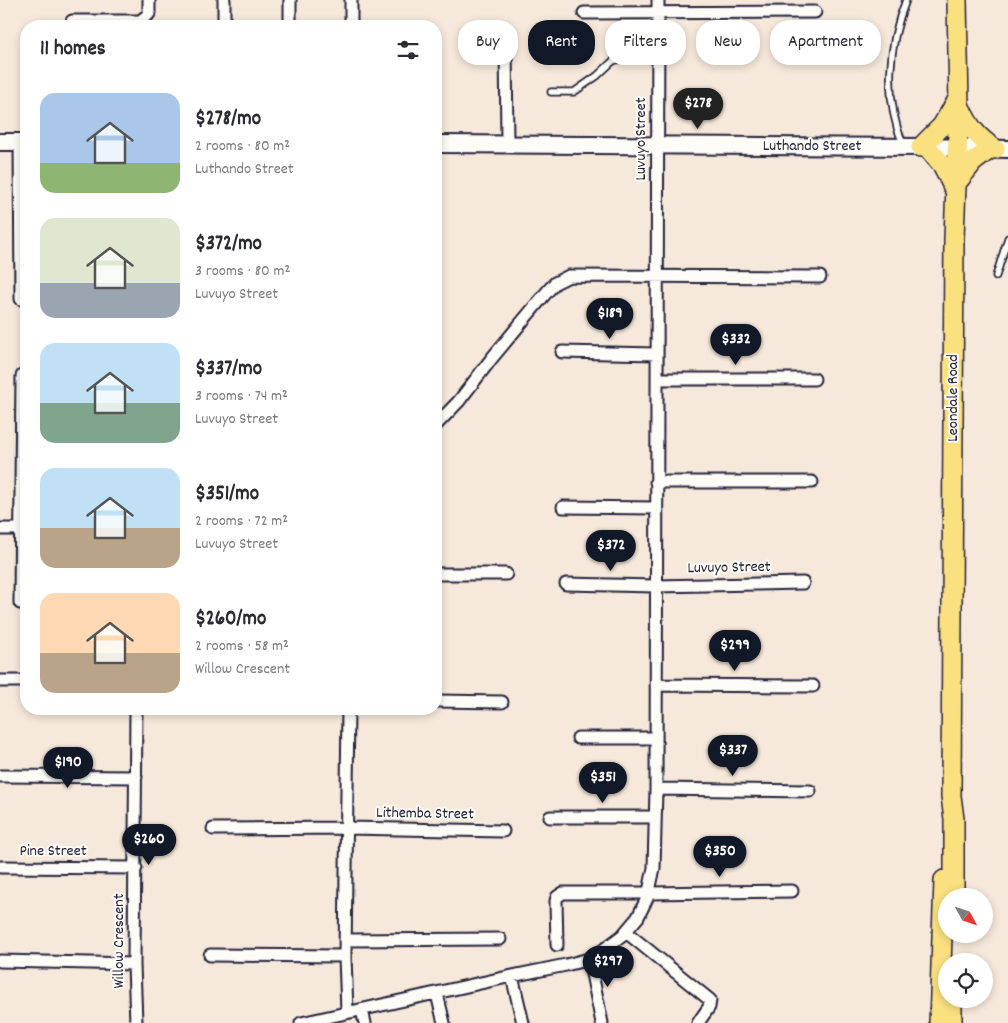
<!DOCTYPE html>
<html lang="en">
<head>
<meta charset="utf-8">
<style>
  :root { --surface:#fff; --page:#f2f2f3; --text:#2b2b33; --muted:#7c7c81; --accent:#111827 }
  body { margin:0; font-family:Dekko,sans-serif; background:var(--page); color:var(--text); height:100vh; display:flex; flex-direction:column; font-size:19px; white-space:nowrap }
  * { box-sizing:border-box; margin:0 }
  p { font-size:16px; color:var(--muted) }
  .icon { flex:none; width:28px; height:28px; fill:none; stroke:currentColor; stroke-width:2; stroke-linecap:round; stroke-linejoin:round }
  .map { position:relative; flex:1; overflow:hidden }
  .details { position:absolute; left:20px; top:20px; width:422px; height:695px; display:flex; flex-direction:column; background:var(--surface); border-radius:20px; box-shadow:0 2px 8px #0003 }
  .details>* { flex:none }
  .top-card { position:absolute; left:458px; top:20px; width:475px; height:45px; display:flex; gap:10px }
  .needle { width:32px; rotate:130deg }
  .controls { position:absolute; left:938px; top:888px; display:grid; gap:10px }
  .controls a { display:grid; place-items:center; width:55px; height:55px; border-radius:50%; background:var(--surface); box-shadow:0 2px 8px #0003; font-size:25px }
  .price { position:absolute; translate:-50% -42px; padding:0 11px; border-radius:18px; background:var(--accent); color:#fff; font-size:16px; line-height:32px; filter:drop-shadow(0 1px 2px #0008) }
  .price::after { content:''; position:absolute; left:50%; top:30px; width:15px; height:11px; margin-left:-8px; background:inherit; clip-path:polygon(0 0,100% 0,50% 100%) }
  .price.selected { background:#222; color:#fff }
  ul { padding:0; list-style:none }
  li { display:flex; align-items:center; gap:15px; height:125px; padding:0 20px }
  li span { display:grid; place-items:center; flex:none; width:140px; height:100px; border-radius:15px; color:#555 }
  li>.icon { margin-inline-start:auto }
  span .icon { width:60px; height:60px; fill:#fffc; stroke-width:1 }
  li b { font-size:21px }
  h2 { display:flex; justify-content:space-between; align-items:center; height:60px; padding:0 20px; font-size:21px }
  .pill { padding:0 18px; border-radius:20px; background:var(--surface); box-shadow:0 2px 8px #0003; font-size:18px; line-height:45px }
  .pill.selected { background:var(--accent); color:#fff }
  .map>svg:first-child { display:block }
  .lines { fill:none; stroke-linecap:round; stroke-linejoin:round }
  .lane-casing { stroke:#22223b; stroke-width:9 }
  .street-casing { stroke:#22223b; stroke-width:15 }
  .secondary-casing { stroke:#22223b; stroke-width:20 }
  .primary-casing { stroke:#22223b; stroke-width:22 }
  .lane { stroke:#fdfcf7; stroke-width:5.5 }
  .street { stroke:#fdfcf7; stroke-width:11 }
  .secondary { stroke:#fdfcf7; stroke-width:16 }
  .primary { stroke:#fbe080; stroke-width:19 }
  .labels { text-anchor:middle; dominant-baseline:central; stroke-width:4; stroke-linejoin:round; paint-order:stroke }
  .street-label { font-size:16px; fill:#22223b; stroke:#fdfcf7 }
</style>
</head>
<body>
<div class="map">
<svg width="1008" height="1023" viewBox="0 0 1008 1023">
  <rect width="100%" height="100%" fill="#f6e8da"/>
  <filter id="ink" filterUnits="userSpaceOnUse"><feTurbulence type="fractalNoise" baseFrequency=".02" numOctaves="2"/><feDisplacementMap in="SourceGraphic" scale="10" xChannelSelector="R" yChannelSelector="G"/><feConvolveMatrix kernelMatrix="1 2 1 2 8 2 1 2 1" color-interpolation-filters="sRGB"/></filter>
  <g filter="url(#ink)">
    <g class="lines">
      <!-- lane casing -->
      <g class="lane-casing">
        <path id="lane" d="M551 92H574L597 76 613 61 624 58H658
          M903 144C884 99 888 45 906 0
          M996 276 1008 238"/>
      </g>
      <!-- street casing -->
      <g class="street-casing">
        <path id="street" d="M290 0V26
          M584 13 815 12
          M72 21H140L149 14V0
          M224 26V0
          M351 26V0
          M506 42 507 144
          M20 142 21 299
          M562 352 657 354
          M657 379H814
          M436 425 459 401 492 358 546 293 555 283 569 276 820 277
          M656 482H812
          M563 507 656 508
          M0 529H26
          M436 574H506
          M566 584 655 586 803 583
          M20 603 22 376
          M0 681H26
          M656 685 813 686
          M436 701 502 702
          M136 709 134 964 136 1023
          M578 738H656
          M0 776 136 777
          M656 789 810 791
          M550 817H655
          M213 829 347 828 503 831
          M0 867 136 868
          M626 932 710 1000 709 1007 698 1023
          M345 940 500 939
          M557 945 556 901 557 897 563 893H649L792 891
          M210 955 345 956
          M589 959 602 1023
          M0 961 134 964
          M512 976 523 1023
          M437 994 444 1023
          M362 1010 365 1023
          M347 1012 345 956 348 709
          M301 1023 512 976 566 965 589 959 602 951 622 936 638 917 648 896 654 868 656 789 658 0"/>
      </g>
      <!-- secondary casing -->
      <g class="secondary-casing">
        <path id="secondary" d="M0 142H26
          M436 144 927 147 1008 149"/>
      </g>
      <!-- primary casing -->
      <g class="primary-casing">
        <path id="primary" d="M960 107C969 127 977 137 995 149
          M921 147 942 126 958 99
          M927 147 943 166 954 189
          M955 185 973 162 990 149
          M954 896V819L951 796 954 238 959 106 957 0
          M939 1023 944 880
          M952 1023V999"/>
      </g>
      <!-- lane -->
      <use href="#lane" class="lane"/>
      <!-- street -->
      <use href="#street" class="street"/>
      <!-- secondary -->
      <use href="#secondary" class="secondary"/>
      <!-- primary -->
      <use href="#primary" class="primary"/>
    </g>
  </g>
  <g class="labels">
    <!-- street labels -->
    <g class="street-label">
      <text transform="translate(641 139) rotate(-90)">Luvuyo Street</text>
      <text x="812" y="146">Luthando Street</text>
      <text transform="translate(953 398) rotate(-90)">Leondale Road</text>
      <text transform="translate(729 568) rotate(-1)">Luvuyo Street</text>
      <text transform="translate(425 814) rotate(1)">Lithemba Street</text>
      <text x="53" y="851">Pine Street</text>
      <text transform="translate(119 941) rotate(-90)">Willow Crescent</text>
    </g>
  </g>
</svg>
<div class="controls">
<a><svg class="needle" viewBox="-14 -14 28 28"><path d="M0-13l5 13h-10z" fill="#e53935"/><path d="M0 13l5-13h-10z" fill="#7c7c81"/></svg></a>
<a><svg class="icon" aria-label="locate" viewBox="0 0 24 24"><circle cx="12" cy="12" r="6"/><path d="M12 2v4M12 18v4M2 12h4M18 12h4"/></svg></a>
</div>
<b class="price selected" style="left:698px;top:130px">$278</b>
<b class="price" style="left:610px;top:340px">$189</b>
<b class="price" style="left:736px;top:366px">$332</b>
<b class="price" style="left:611px;top:572px">$372</b>
<b class="price" style="left:735px;top:672px">$299</b>
<b class="price" style="left:733px;top:777px">$337</b>
<b class="price" style="left:68px;top:789px">$190</b>
<b class="price" style="left:603px;top:804px">$351</b>
<b class="price" style="left:149px;top:866px">$260</b>
<b class="price" style="left:720px;top:878px">$350</b>
<b class="price" style="left:608px;top:988px">$297</b>
<div class="top-card">
<a class="pill">Buy</a>
<a class="pill selected">Rent</a>
<a class="pill">Filters</a>
<a class="pill">New</a>
<a class="pill">Apartment</a>
</div>
<section class="details">
<h2>11 homes<svg class="icon" aria-label="filters" viewBox="0 0 24 24"><path d="M4 7h16M4 17h16"/><circle cx="9" cy="7" r="2"/><circle cx="15" cy="17" r="2"/></svg></h2>
<ul>
<li><span style="background:linear-gradient(#a9c7e8 70%,#8fb573 0)"><svg class="icon" aria-label="home" viewBox="0 0 24 24"><path d="M3 11l9-7 9 7M6 9v11h12V9"/></svg></span><div><b>$278/mo</b><p>2 rooms · 80 m²</p><p>Luthando Street</p></div></li>
<li><span style="background:linear-gradient(#dfe7d0 65%,#9aa5b1 0)"><svg class="icon" aria-label="home" viewBox="0 0 24 24"><path d="M3 11l9-7 9 7M6 9v11h12V9"/></svg></span><div><b>$372/mo</b><p>3 rooms · 80 m²</p><p>Luvuyo Street</p></div></li>
<li><span style="background:linear-gradient(#bfe0f5 60%,#7fa58c 0)"><svg class="icon" aria-label="home" viewBox="0 0 24 24"><path d="M3 11l9-7 9 7M6 9v11h12V9"/></svg></span><div><b>$337/mo</b><p>3 rooms · 74 m²</p><p>Luvuyo Street</p></div></li>
<li><span style="background:linear-gradient(#bfe0f5 60%,#b9a48a 0)"><svg class="icon" aria-label="home" viewBox="0 0 24 24"><path d="M3 11l9-7 9 7M6 9v11h12V9"/></svg></span><div><b>$351/mo</b><p>2 rooms · 72 m²</p><p>Luvuyo Street</p></div></li>
<li><span style="background:linear-gradient(#ffd9b3 60%,#b9a48a 0)"><svg class="icon" aria-label="home" viewBox="0 0 24 24"><path d="M3 11l9-7 9 7M6 9v11h12V9"/></svg></span><div><b>$260/mo</b><p>2 rooms · 58 m²</p><p>Willow Crescent</p></div></li>
</ul>
</section>
</div>
</body>
</html>
